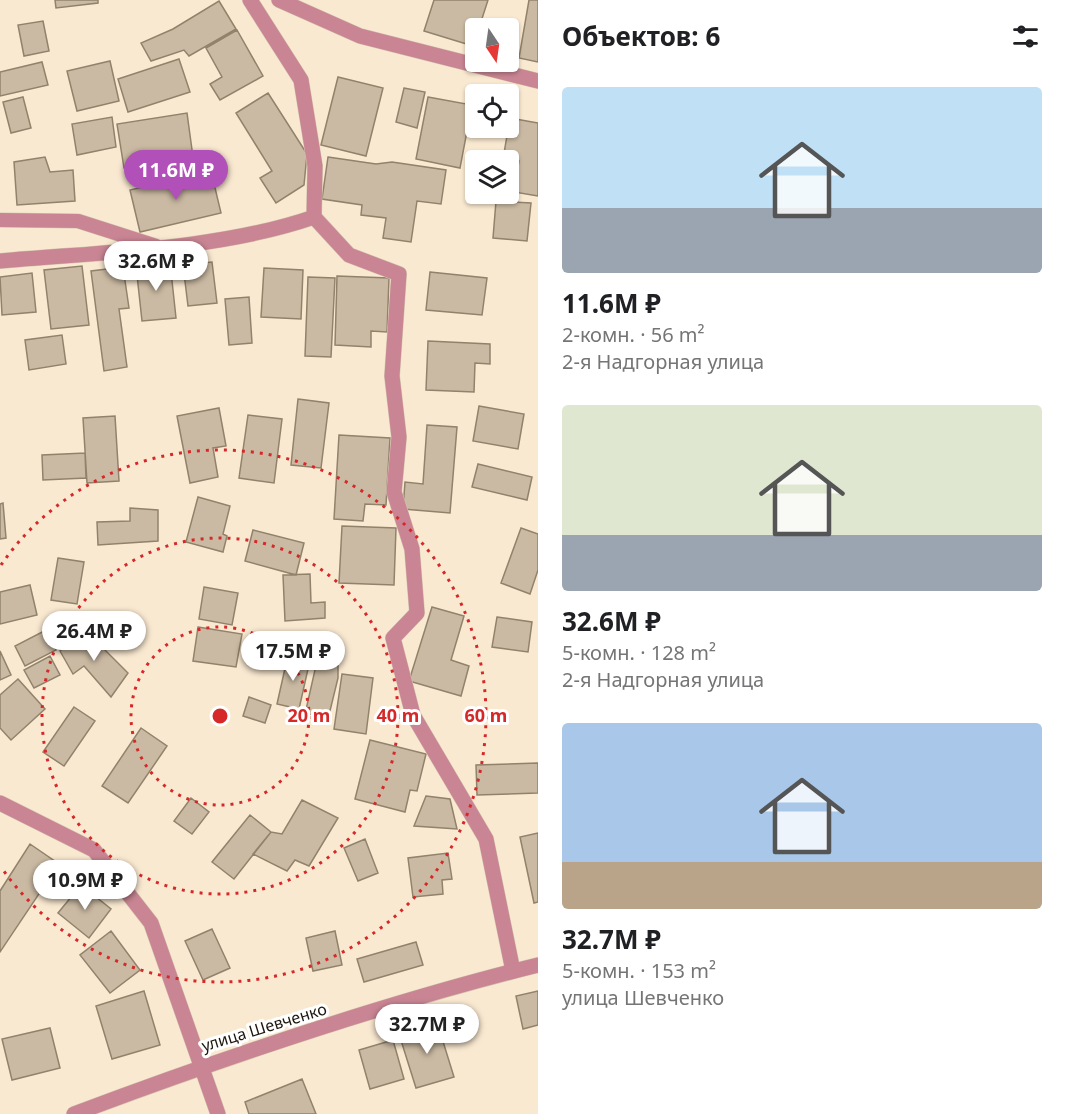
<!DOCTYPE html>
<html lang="ru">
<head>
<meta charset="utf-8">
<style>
  :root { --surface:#fff; --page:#f6f6f6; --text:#202124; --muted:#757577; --accent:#b150b8 }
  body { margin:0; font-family:"Noto Sans",sans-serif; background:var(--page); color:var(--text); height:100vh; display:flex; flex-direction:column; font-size:22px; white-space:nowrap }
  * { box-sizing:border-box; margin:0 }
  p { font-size:20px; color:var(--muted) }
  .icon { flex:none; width:33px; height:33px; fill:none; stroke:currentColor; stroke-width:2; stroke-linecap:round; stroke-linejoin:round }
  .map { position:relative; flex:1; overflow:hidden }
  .side { display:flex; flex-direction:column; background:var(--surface); width:528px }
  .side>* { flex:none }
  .needle { width:39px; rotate:167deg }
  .fabs { position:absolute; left:465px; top:18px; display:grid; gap:12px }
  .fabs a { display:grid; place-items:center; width:54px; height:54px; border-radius:6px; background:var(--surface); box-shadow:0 2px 4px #0004; font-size:30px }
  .price { position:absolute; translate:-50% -51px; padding:0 14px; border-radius:21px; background:#fff; color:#222; font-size:20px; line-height:39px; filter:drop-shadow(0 2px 3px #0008) }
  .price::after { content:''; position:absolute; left:50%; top:36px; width:18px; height:14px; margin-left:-9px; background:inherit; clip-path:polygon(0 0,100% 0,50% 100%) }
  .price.selected { background:var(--accent); color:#fff }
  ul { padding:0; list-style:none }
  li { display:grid; align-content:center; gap:12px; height:318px; padding:0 24px }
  li span { display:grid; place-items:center; height:186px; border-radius:6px; color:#555 }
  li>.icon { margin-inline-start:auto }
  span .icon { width:108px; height:108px; fill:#fffc; stroke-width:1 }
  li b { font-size:26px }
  h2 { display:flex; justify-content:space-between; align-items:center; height:72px; padding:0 24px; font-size:26px }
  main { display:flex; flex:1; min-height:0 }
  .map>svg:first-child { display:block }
  .building { fill:#cbbaa3; stroke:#91826c; stroke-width:1.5 }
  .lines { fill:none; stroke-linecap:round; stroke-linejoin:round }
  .service-casing { stroke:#d6c7b1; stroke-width:15 }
  .minor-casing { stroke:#d6c7b1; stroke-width:16 }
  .tertiary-casing { stroke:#d6c7b1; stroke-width:16 }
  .service { stroke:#c98593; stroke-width:14 }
  .minor { stroke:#c98593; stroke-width:15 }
  .tertiary { stroke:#c98593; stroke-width:15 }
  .ring { fill:none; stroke:#d62828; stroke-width:3; stroke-dasharray:3 6 }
  .labels { text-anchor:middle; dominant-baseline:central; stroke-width:6; stroke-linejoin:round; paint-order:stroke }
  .street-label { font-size:16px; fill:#1b150c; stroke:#fff }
  .centre { fill:#d62828; stroke:#fff; stroke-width:3 }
  .ring-label { font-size:18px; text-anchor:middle; font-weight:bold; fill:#d62828; stroke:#fff; stroke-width:6; stroke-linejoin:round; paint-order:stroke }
</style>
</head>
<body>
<main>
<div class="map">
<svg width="538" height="1114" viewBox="0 0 538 1114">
  <rect width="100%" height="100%" fill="#fae9d1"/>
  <!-- building -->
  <path class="building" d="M55 0H98V3L56 8Z
    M434 0H488L479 28H476L473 46 424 31Z
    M529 0H538V62L519 58Z
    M219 1 236 29 189 56 184 50 151 61 141 43 173 29Z
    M43 21 49 51 24 56 18 25Z
    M237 30 263 76 220 100 210 84 222 77 206 48Z
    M179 59 190 92 128 112 118 79Z
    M110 61 119 101 77 111 67 71Z
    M42 62 48 85 0 96V72Z
    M338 77 383 88 366 156 321 145Z
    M404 88 425 92 417 128 396 122Z
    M268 93 307 154 304 185 276 203 260 178 272 171 236 113Z
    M23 97 31 128 11 133 3 102Z
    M428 97 472 105 460 168 416 159Z
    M187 113 193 157 124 168 117 124Z
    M112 117 116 147 77 155 72 124Z
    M510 118 538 123V196L514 192 519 161 503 159Z
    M45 157 50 172 73 170 75 201 17 205 14 162Z
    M328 157 376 164 392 162 446 170 441 204 417 201 411 242 383 238 386 218 361 215 362 205 322 199Z
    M211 171 221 213 140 232 130 190Z
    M496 201 531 203 527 241 493 238Z
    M170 262 176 318 142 321 136 266Z
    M212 262 217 303 188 306 183 265Z
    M82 266 89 325 51 329 44 270Z
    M123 267 129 308 119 309 127 367 104 371 91 271Z
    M264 268 303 270 301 319 261 317Z
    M430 272 487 278 482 315 426 310Z
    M32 273 36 312 2 315 0 277Z
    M337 276 389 278 387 332 371 331V347L335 345Z
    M308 277 335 278 331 357 305 356Z
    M249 297 252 343 229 345 225 299Z
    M62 335 66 364 29 370 25 340Z
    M428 341 490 344V364L475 363 474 392 426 390Z
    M298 399 329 403 321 468 291 465Z
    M479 406 524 414 518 449 473 441Z
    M219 408 226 446 213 448 218 477 190 483 177 416Z
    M248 415 282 419 274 483 239 478Z
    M115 416 119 481 87 483 83 418Z
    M427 425 457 427 450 513 403 509 405 482 423 484Z
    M339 435 390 438 386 505 365 504 363 521 334 519Z
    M85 453 86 478 43 480 42 455Z
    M478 464 532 477 527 500 472 487Z
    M198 497 230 506 223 534 227 536 223 552 186 542Z
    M3 503 6 538 0 539V504Z
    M130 508 158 510V541L98 545 97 522 130 521Z
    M342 526 396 528 394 585 339 583Z
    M521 528 538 534V570L530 594 501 583Z
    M253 530 304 543 296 575 245 561Z
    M58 558 84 562 77 604 51 600Z
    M310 574 311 603 325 602V618L285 621 283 575Z
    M30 585 37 615 0 624V592Z
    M204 587 238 593 232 625 199 619Z
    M432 607 464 616 451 660 469 666 461 696 409 681Z
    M497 617 532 622 528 652 492 647Z
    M198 627 242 634 236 667 193 661Z
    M46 630 56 650 25 666 15 646Z
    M85 630 128 673 111 697 84 666 73 674 60 651Z
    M0 651 11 675 0 680Z
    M288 655 310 660 299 709 277 704Z
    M50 656 60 675 34 688 24 670Z
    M317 661 338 662V678L329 715 305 714Z
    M342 674 373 678 366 734 334 729Z
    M18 679 45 709 11 740 0 728V695Z
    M249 697 271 705 265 723 243 716Z
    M74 707 95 721 64 766 43 752Z
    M141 728 167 746 128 803 102 786Z
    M370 740 426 754 417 791 410 790 405 812 355 799Z
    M538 763V793L477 795 476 765Z
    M426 796 450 799 457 829 414 826Z
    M191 798 209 812 192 834 174 821Z
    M302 800 338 818 309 866 295 860 287 871 253 854 271 832 282 834Z
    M250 815 271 832 234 879 212 862Z
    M538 833V902L534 903 520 837Z
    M365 839 378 873 358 881 344 848Z
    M30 844 59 864 0 952V891Z
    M448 853 452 879 442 880 443 894 413 897 408 858Z
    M81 885 111 909 89 938 58 913Z
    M212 929 230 968 203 980 185 941Z
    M111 931 140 970 110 993 80 955Z
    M335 931 342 965 313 971 306 938Z
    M416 942 423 965 364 982 357 959Z
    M144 991 160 1045 112 1059 96 1006Z
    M538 991V1025L523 1029 516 996Z
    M437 1022 454 1077 416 1088 399 1034Z
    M50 1028 60 1068 12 1080 2 1039Z
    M393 1040 404 1079 370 1089 359 1050Z
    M302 1079 316 1114H249L245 1102Z"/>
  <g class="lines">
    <!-- service casing -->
    <g class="service-casing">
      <path id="service" d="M0 220 78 221 156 246"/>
    </g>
    <!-- minor casing -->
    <g class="minor-casing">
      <path id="minor" d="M250 0 301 80 315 166 314 217
        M279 0 360 36 538 81
        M0 261C100 252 219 250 314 217L349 255 399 274 392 376 399 437 394 492 412 549 417 613 393 638 413 715 486 839 513 971
        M0 803 94 850 151 923 218 1114"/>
    </g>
    <!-- tertiary casing -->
    <g class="tertiary-casing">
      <path id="tertiary" d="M74 1114C226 1057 381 1004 538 965"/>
    </g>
    <!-- service -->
    <use href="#service" class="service"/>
    <!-- minor -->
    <use href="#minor" class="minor"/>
    <!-- tertiary -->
    <use href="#tertiary" class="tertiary"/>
  </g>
  <!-- distance rings -->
  <g class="ring">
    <circle cx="220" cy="716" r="89"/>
    <circle cx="220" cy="716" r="178"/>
    <path d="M1 565A266 266 0 1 1 1 867"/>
  </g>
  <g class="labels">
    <!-- street labels -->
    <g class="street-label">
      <text transform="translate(264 1027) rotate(-17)">улица Шевченко</text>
    </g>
  </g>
  <circle cx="220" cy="716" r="9" class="centre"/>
  <g class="ring-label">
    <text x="309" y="722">20 m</text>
    <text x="398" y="722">40 m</text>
    <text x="486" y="722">60 m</text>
  </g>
</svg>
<div class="fabs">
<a><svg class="needle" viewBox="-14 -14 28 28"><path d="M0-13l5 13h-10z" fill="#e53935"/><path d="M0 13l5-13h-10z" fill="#757577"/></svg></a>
<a><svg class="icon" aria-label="locate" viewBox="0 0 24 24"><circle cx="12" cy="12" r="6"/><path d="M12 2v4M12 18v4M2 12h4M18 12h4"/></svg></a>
<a><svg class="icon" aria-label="layers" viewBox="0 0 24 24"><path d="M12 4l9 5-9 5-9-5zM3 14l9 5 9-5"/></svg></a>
</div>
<b class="price selected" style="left:176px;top:201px">11.6M ₽</b>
<b class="price" style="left:156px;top:292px">32.6M ₽</b>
<b class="price" style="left:94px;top:662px">26.4M ₽</b>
<b class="price" style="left:293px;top:682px">17.5M ₽</b>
<b class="price" style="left:85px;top:911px">10.9M ₽</b>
<b class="price" style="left:427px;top:1055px">32.7M ₽</b>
</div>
<section class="side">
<h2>Объектов: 6<svg class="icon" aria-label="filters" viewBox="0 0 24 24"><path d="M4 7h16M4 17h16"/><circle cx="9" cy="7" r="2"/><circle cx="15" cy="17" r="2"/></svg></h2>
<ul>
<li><span style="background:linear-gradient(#bfe0f5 65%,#9aa5b1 0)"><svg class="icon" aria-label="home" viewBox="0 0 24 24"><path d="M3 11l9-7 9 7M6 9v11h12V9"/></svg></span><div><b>11.6M ₽</b><p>2-комн. · 56 m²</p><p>2-я Надгорная улица</p></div></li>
<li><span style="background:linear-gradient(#dfe7d0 70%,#9aa5b1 0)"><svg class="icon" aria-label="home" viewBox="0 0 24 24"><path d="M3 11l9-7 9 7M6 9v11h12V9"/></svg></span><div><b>32.6M ₽</b><p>5-комн. · 128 m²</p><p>2-я Надгорная улица</p></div></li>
<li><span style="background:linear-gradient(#a9c7e8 75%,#b9a48a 0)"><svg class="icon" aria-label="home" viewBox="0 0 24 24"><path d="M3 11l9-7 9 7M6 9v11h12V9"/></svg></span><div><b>32.7M ₽</b><p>5-комн. · 153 m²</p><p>улица Шевченко</p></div></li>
</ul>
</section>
</main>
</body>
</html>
